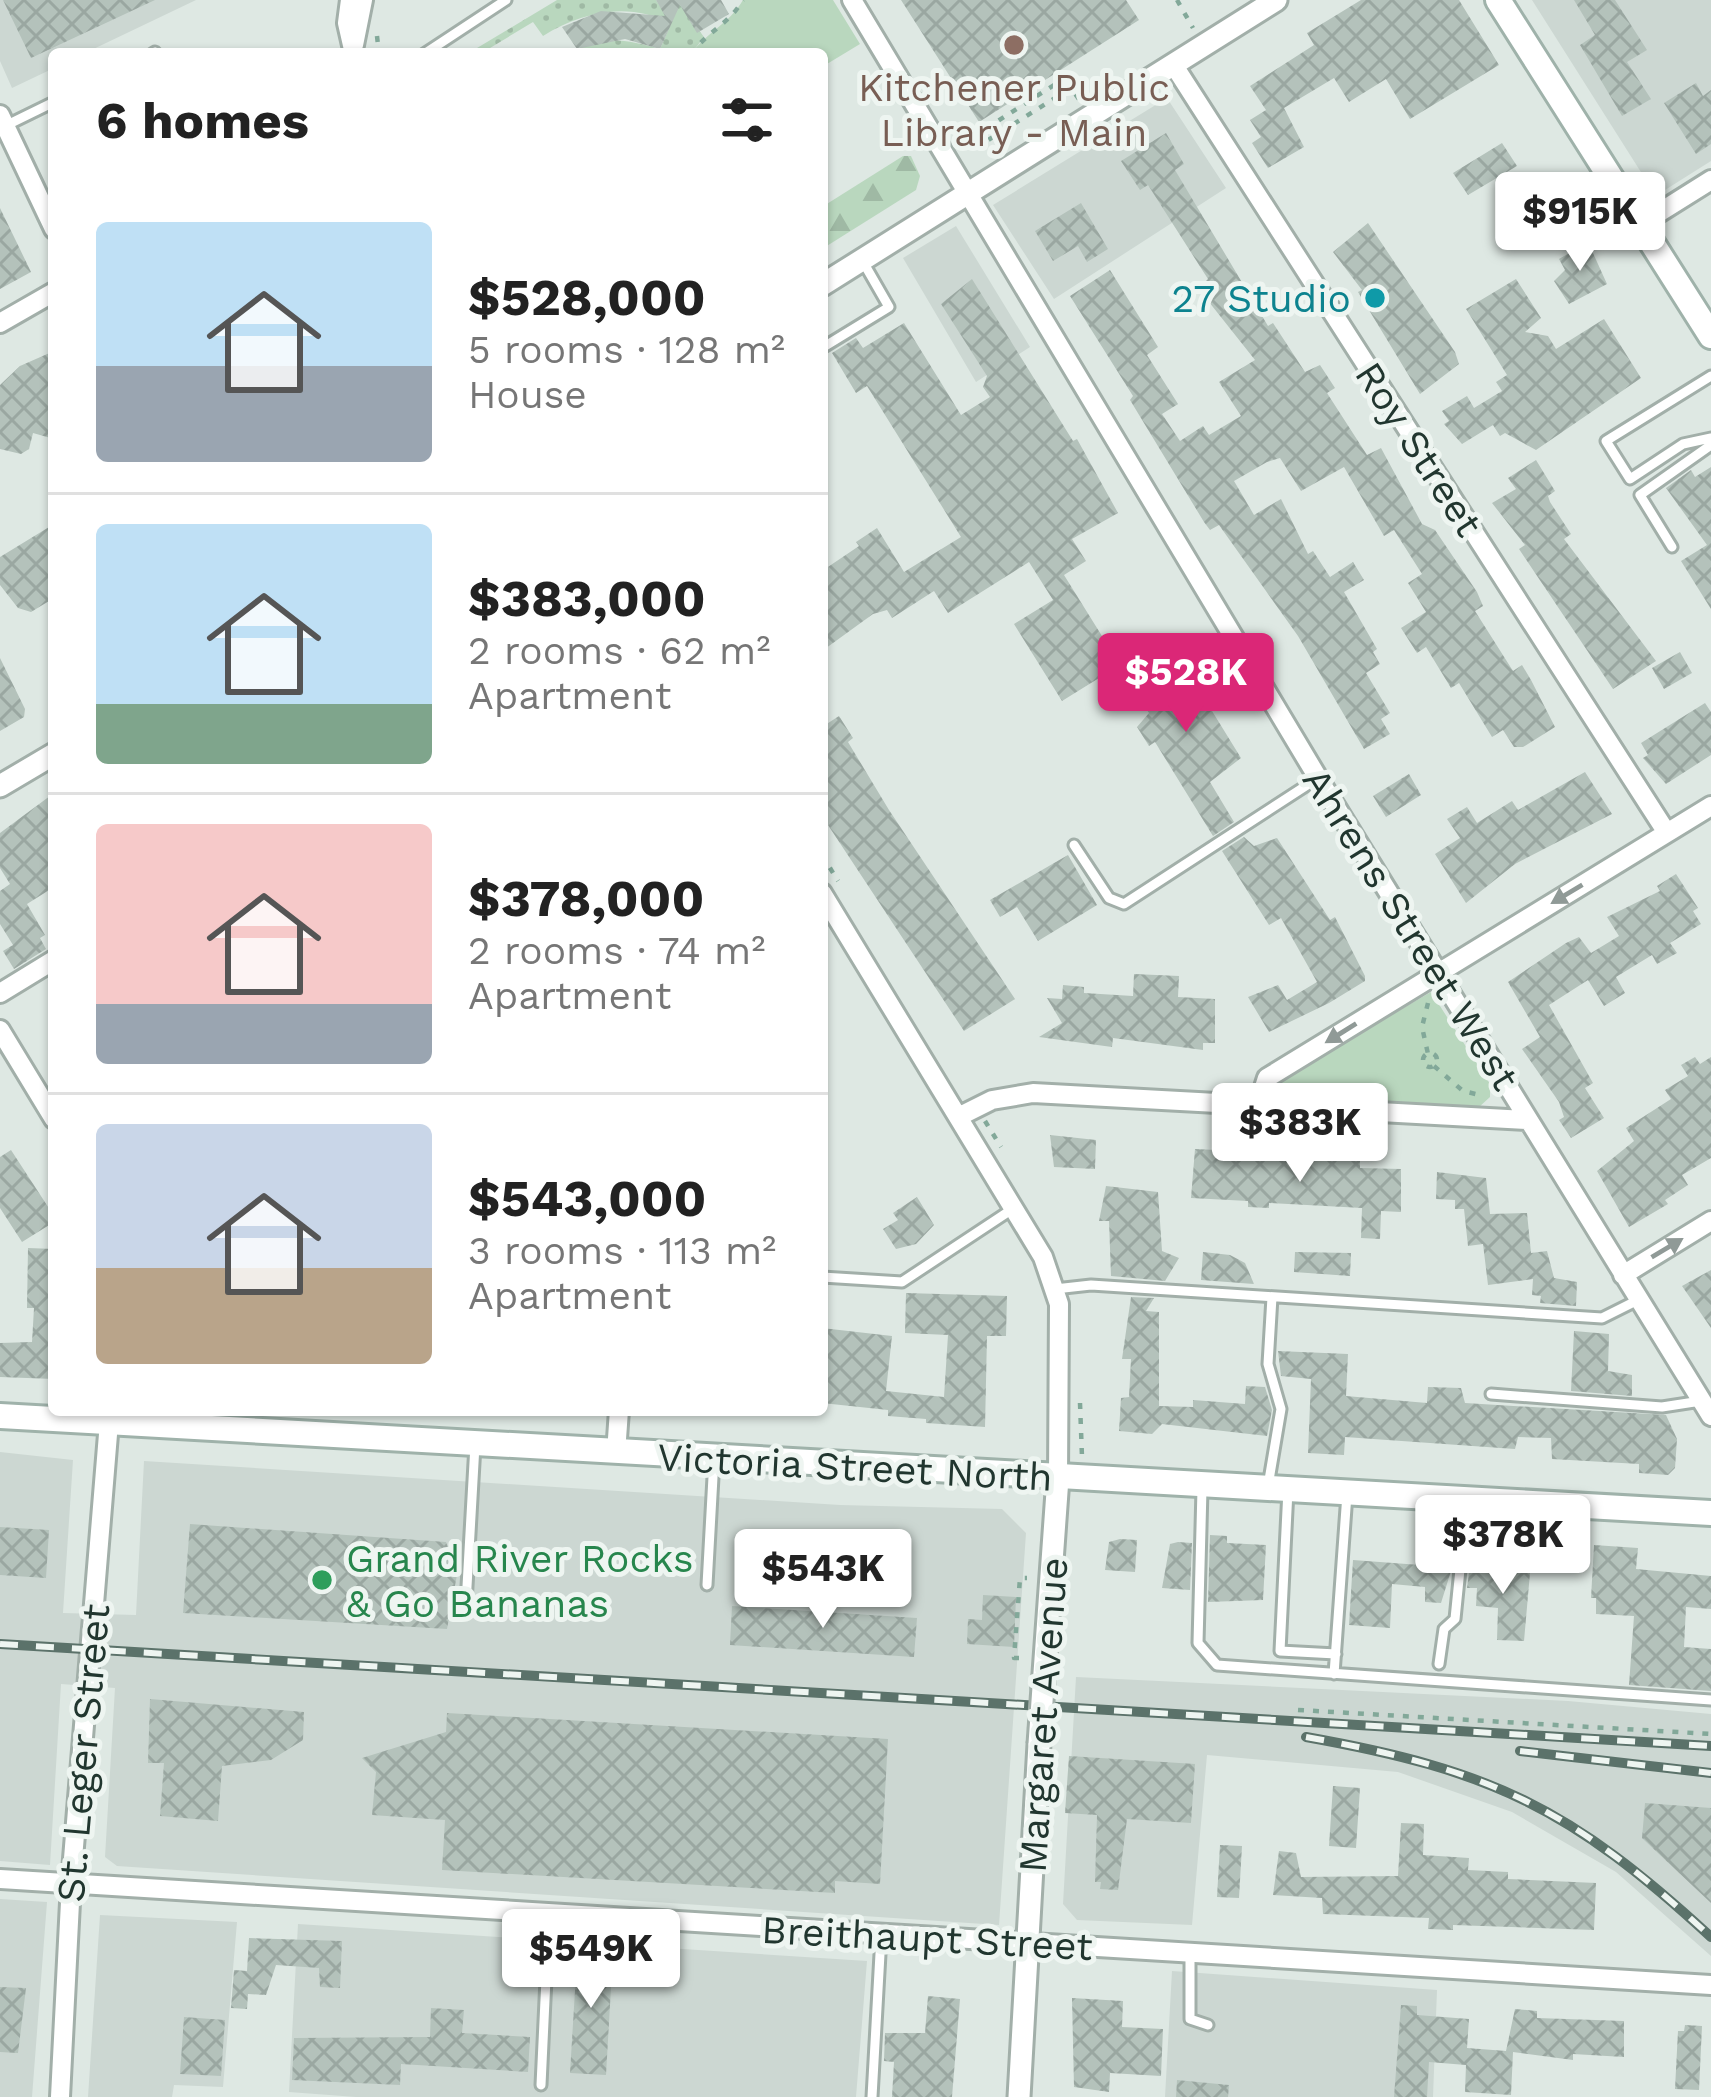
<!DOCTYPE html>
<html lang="en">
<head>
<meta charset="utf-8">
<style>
  :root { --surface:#fff; --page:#f6f6f6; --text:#222; --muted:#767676; --line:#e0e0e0; --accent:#db2777 }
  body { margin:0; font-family:"Work Sans",sans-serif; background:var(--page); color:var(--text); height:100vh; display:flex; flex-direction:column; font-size:45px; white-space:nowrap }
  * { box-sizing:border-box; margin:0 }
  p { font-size:39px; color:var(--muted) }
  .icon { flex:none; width:66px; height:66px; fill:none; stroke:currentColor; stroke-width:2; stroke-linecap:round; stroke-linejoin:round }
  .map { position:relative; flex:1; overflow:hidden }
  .panel { position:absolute; left:48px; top:48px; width:780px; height:1368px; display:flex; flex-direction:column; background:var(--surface); border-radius:12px; box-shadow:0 3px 9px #0004 }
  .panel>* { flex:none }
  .price { position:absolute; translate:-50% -102px; padding:0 27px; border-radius:12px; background:#fff; color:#222; font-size:39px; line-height:78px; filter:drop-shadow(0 3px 6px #0008) }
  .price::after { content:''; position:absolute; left:50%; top:72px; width:36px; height:27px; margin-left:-18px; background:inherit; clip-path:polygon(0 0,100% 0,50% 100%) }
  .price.current { background:var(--accent); color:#fff }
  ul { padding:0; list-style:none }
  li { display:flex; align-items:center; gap:36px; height:300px; padding:0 48px }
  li+li { border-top:3px solid var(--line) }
  li span { display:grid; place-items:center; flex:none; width:336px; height:240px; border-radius:12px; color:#555 }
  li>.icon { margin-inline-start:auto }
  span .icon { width:144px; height:144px; fill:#fffc; stroke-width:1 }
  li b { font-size:51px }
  h2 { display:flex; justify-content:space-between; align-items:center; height:144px; padding:0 48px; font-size:51px }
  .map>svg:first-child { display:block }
  .built { fill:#ccd7d2 }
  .grass { fill:url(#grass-dots) }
  .forest { fill:url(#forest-firs) }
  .park { fill:#b9d7be }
  .building { fill:url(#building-cross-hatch) }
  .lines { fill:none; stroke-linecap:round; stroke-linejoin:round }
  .service-casing { stroke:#a2afa9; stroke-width:15 }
  .minor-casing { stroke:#a2afa9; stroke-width:24 }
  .tertiary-casing { stroke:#a2afa9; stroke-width:27 }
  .secondary-casing { stroke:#9fb2aa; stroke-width:30 }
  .path { stroke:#82a899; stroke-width:4.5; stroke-dasharray:6 9; stroke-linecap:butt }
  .service { stroke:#fff; stroke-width:9 }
  .minor { stroke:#fff; stroke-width:18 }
  .tertiary { stroke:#fff; stroke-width:21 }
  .secondary { stroke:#fff; stroke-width:24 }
  .rail-casing { stroke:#5b726a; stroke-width:10 }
  .rail { stroke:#eef5f1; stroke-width:6; stroke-dasharray:18; stroke-linecap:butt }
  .tertiary-bridge-casing { stroke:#a2afa9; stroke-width:27; stroke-linecap:butt }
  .tertiary-bridge { stroke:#fff; stroke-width:21 }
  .oneway { fill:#909a97 }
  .education-dot { fill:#8d6e63; stroke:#eef5f1; stroke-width:4.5 }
  .culture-dot { fill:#0f9aa8; stroke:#eef5f1; stroke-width:4.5 }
  .leisure-dot { fill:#2e9e5b; stroke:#eef5f1; stroke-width:4.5 }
  .labels { text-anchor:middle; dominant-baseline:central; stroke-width:10; stroke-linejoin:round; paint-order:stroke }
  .education-label { font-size:39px; fill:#785e54; stroke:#eef5f1 }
  .culture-label { font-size:39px; fill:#0d838f; stroke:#eef5f1; text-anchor:end }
  .street-label { font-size:39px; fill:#21362f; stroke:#eef5f1 }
  .leisure-label { font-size:39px; fill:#27864d; stroke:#eef5f1; text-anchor:start }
</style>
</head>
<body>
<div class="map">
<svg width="1711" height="2097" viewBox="0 0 1711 2097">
  <defs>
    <pattern id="grass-dots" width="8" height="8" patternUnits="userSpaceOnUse" patternTransform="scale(3)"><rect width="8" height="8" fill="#b9d7be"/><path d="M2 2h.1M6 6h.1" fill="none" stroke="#9fb9a4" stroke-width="1.8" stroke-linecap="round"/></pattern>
    <pattern id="forest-firs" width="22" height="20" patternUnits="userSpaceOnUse" patternTransform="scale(3)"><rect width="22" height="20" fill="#b9d7be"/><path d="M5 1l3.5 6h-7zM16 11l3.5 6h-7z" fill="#9fb9a4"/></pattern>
    <pattern id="building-cross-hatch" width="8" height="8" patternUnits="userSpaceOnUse" patternTransform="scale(3)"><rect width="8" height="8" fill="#b4c2bb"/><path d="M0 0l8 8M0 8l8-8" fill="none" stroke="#9aa7a1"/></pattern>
  </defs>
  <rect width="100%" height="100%" fill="#dee8e3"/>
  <!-- built -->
  <path class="built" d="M0 0H196L83 54H54V68L12 88 0 61Z
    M1532 0H1711V161L1665 190 1651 188Z
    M1167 98 1226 188 1054 299 993 205Z
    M956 226 1030 347 976 382 903 258Z
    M0 1452 73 1460 63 1613 136 1615 144 1461 840 1505 1002 1509 1026 1533 999 1925 117 1866 105 1857 115 1688 61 1684 50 1865 0 1861Z
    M1076 1677 1568 1701 1711 1714V1956L1616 1872 1512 1812 1398 1772 1207 1755 1192 1925 1077 1920 1063 1904Z
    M0 1899 47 1902 32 2097H0Z
    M100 1915 237 1922 223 2087 174 2085 172 2097H88Z
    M298 1924 867 1961 856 2097H356L289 2092Z
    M1172 1971 1437 1990 1433 2097H1165Z"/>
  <!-- grass -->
  <path class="grass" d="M557 0H656L663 11 678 2 704 37 691 54H572C596 33 630 40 660 49L671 24C629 1 582 12 543 36L533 22 480 54H467Z"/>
  <!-- forest -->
  <path class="forest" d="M903 156H911L920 176 916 190 822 249V207Z"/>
  <!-- park -->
  <path class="park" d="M743 0H833L860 44 822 67V54H691C707 32 729 24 743 0Z
    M1431 992 1490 1084V1097L1478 1108 1283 1096 1278 1090 1281 1079Z"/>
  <!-- building -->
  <path class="building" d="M3 0H155L31 58Z
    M656 0H721L729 14 697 33 680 5 660 49 625 39 577 49 562 27 601 11 665 16Z
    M901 0H1126L1139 20 979 122Z
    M1361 0H1459L1499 65 1410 119 1386 79 1349 102 1334 78 1284 108 1304 147 1268 168 1252 143 1261 137 1250 120 1266 110 1250 86 1314 45 1307 33Z
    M1574 0H1615L1647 50 1627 62 1651 99 1622 116 1580 45 1595 35Z
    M1696 83 1703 96 1711 90V144L1696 154 1664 103Z
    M1166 133 1184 164 1175 170 1268 326 1273 323 1305 372 1320 365 1335 388 1327 393 1367 455 1381 448 1422 524 1435 530 1477 592 1483 606 1475 611 1513 671 1522 665 1531 680 1555 727 1523 747H1514L1503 730 1492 737 1459 683 1451 688 1426 647 1417 653 1401 628 1426 612 1408 583 1422 574 1394 530 1384 536 1344 467 1301 491 1280 458 1267 462 1234 481 1254 515 1281 499 1308 554 1313 551 1330 577 1353 562 1364 580 1344 592 1377 649 1373 652 1380 664 1366 673 1390 713 1381 719 1390 734 1364 749 1298 636 1219 525 1210 530 1204 522 1130 400 1133 396 1070 296 1110 270 1158 347 1147 355 1178 404 1162 414 1180 441 1203 426 1209 435 1241 416 1219 382 1255 360 1205 297 1201 286 1208 279 1148 185 1140 190 1121 161Z
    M1502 143 1517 166 1468 195 1453 173Z
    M1081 203 1108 249 1087 262 1078 246 1053 261 1035 231Z
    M0 208 31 272 0 289Z
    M1368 223 1455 352 1459 364 1420 394 1358 292 1362 290 1333 252Z
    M1588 242 1607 284 1569 304 1554 281 1565 270 1559 259Z
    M972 279 1073 441 1077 439 1118 513 1072 539 1086 561 1064 575 1120 665 1062 701 1014 624 1053 600 1029 562 948 613 934 591 892 618 887 610 873 614 822 651V571L859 546 856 542 877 528 904 572 961 537 867 386 856 393 832 353 856 338 863 348 904 323 961 415 990 397 983 387 987 376 941 304Z
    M1516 279 1541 318 1525 332 1548 336 1556 349 1604 319 1641 378 1536 450 1505 433 1500 436 1493 425 1462 444 1444 424 1449 421 1442 411 1467 396 1474 408 1502 391 1496 382 1507 375 1466 309Z
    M54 351V439L33 433 29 449 21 454 0 449V385L20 366Z
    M1536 460 1555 491 1548 496 1550 502 1571 534 1564 539 1656 661 1613 689 1519 549 1525 545 1492 503 1516 489 1508 478Z
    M1711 467V609L1681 561 1707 545 1666 488 1691 470 1695 477Z
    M54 524V598L31 612 18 608 0 585V557Z
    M1175 651 1241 758 1210 782 1234 822 1213 836 1155 742 1149 746 1137 727 1149 713 1128 680Z
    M1680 652 1692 673 1664 689 1652 668Z
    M0 658 25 709 24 717 0 731Z
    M1705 703 1711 712V755L1666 784 1643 758 1648 755 1641 743Z
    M839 716 853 738 848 742 889 810 1015 999 964 1031 822 816V727Z
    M1585 772 1612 814 1515 864 1466 903 1435 854 1460 838 1447 819 1467 807 1477 823 1512 801 1518 810Z
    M1409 774 1421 795 1386 817 1373 796Z
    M54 793V887L27 904 45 935 40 938 46 949 14 969 3 951 13 945 0 924V891L10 884 0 868V833Z
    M1244 837 1254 846 1277 838 1330 920 1335 917 1365 976V981L1329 1003 1269 1032 1248 997 1278 985 1287 1000 1317 982 1281 918 1269 925 1222 851Z
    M1068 855 1097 905 1038 941 1017 907 1000 917 990 900Z
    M1676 874 1698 908 1693 911 1701 924 1670 943 1677 953 1657 964 1652 955 1616 977 1625 993 1604 1006 1588 980 1549 1005 1593 1083 1585 1088 1604 1118 1571 1138 1559 1120 1564 1117 1559 1102 1522 1049 1540 1037 1508 982 1566 943 1579 937 1591 953 1619 936 1607 917 1660 891 1657 886Z
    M1134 974 1179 976 1178 997 1215 999V1043H1203V1050L1113 1038 1112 1047 1039 1037 1062 1023 1047 998 1062 999 1063 985 1084 987V993L1133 996Z
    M1695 1057 1700 1064 1711 1057V1158L1682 1175 1688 1185 1665 1200 1668 1204 1629 1227 1597 1171 1634 1141 1626 1128 1671 1099 1665 1090 1688 1076 1681 1065Z
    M1050 1135 1096 1140 1095 1169 1054 1167Z
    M1195 1149 1216 1150V1158L1360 1161V1168L1401 1169V1212L1381 1211 1380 1239 1361 1238 1362 1208 1269 1203V1208L1248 1207V1201L1191 1198Z
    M11 1150 54 1216V1222L22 1242 0 1208V1157Z
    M1437 1172 1486 1178 1490 1214 1527 1213 1531 1253 1547 1251 1554 1278 1577 1282 1576 1306 1540 1303 1541 1296 1532 1295 1533 1279 1488 1285 1483 1244 1468 1246 1464 1209H1455V1200L1436 1199Z
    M1106 1186 1158 1192 1162 1251 1179 1258 1165 1281 1111 1276 1109 1221H1099Z
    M917 1197 934 1225 916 1244 896 1249 883 1229 898 1220 893 1213Z
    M28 1248 54 1249V1379L0 1377V1343L32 1342 34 1308H27Z
    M1203 1252 1230 1255 1245 1263 1254 1284 1201 1280Z
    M1295 1252 1351 1253 1350 1276 1294 1272Z
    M1711 1270V1328L1682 1286Z
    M906 1293 1007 1296 1006 1336H987L985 1427 926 1423V1419L888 1416V1410L822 1403V1328L892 1336 886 1391 944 1397 948 1335 905 1333Z
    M1131 1297 1154 1298 1146 1311 1159 1312V1406L1193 1407V1400L1245 1404 1246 1386 1265 1387 1272 1410 1267 1436 1162 1424 1152 1434 1119 1431 1121 1398 1129 1397 1131 1359H1122Z
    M1574 1331 1609 1334 1608 1371 1632 1375V1396L1571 1391Z
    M1278 1351 1348 1354 1346 1396 1427 1403 1428 1387 1461 1388 1465 1403 1666 1415 1677 1439 1675 1468 1668 1475 1639 1473V1464L1552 1459 1551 1438 1518 1437 1515 1449 1345 1437 1344 1455 1308 1453 1311 1379 1281 1376Z
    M190 1524 446 1542 454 1564H459L447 1629 183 1613Z
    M0 1527 49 1530 46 1578 0 1575Z
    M1210 1535 1227 1536V1543L1266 1545 1263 1600 1208 1602Z
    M1120 1539 1137 1540 1135 1572 1105 1570 1109 1542Z
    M1178 1542 1192 1543 1190 1590 1162 1588 1170 1544Z
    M1594 1545 1638 1548 1636 1569 1711 1576V1609L1686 1607 1684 1647 1711 1649V1691L1629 1685 1634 1616 1596 1614V1598H1591Z
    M1420 1557 1445 1558V1571H1451L1441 1603 1425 1602V1587L1392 1584 1390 1628 1349 1625 1353 1560 1420 1565Z
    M1478 1561 1505 1562V1572L1530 1573 1524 1641 1497 1640 1498 1608 1476 1606 1477 1588H1467L1469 1573H1478Z
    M983 1595 1016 1597 1014 1647 967 1644 968 1619 982 1620Z
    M732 1606 917 1618 914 1657 730 1645Z
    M150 1699 304 1712 303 1740 271 1760 222 1766 218 1821 160 1816 164 1763H148Z
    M447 1713 888 1739 880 1884 835 1881V1893L442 1870 445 1820 372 1815 376 1772 362 1758 446 1732Z
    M1069 1756 1195 1764 1191 1823 1127 1819 1118 1890 1100 1889 1101 1882H1095L1097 1815 1065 1813Z
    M1333 1786 1360 1788 1356 1848 1329 1846Z
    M1645 1803 1711 1808V1903L1642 1838Z
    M1401 1823 1424 1824 1423 1855 1469 1858 1468 1870 1508 1872V1879L1596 1883 1594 1930 1453 1925V1930L1428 1929 1429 1918 1323 1914 1322 1898 1273 1895 1279 1851 1296 1853 1301 1877 1398 1876Z
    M1220 1845 1242 1846 1239 1898 1217 1897Z
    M249 1938 342 1941 340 1988 320 1987 319 1968 276 1965 266 1995 248 1994 247 2009 231 2008 234 1970 247 1971Z
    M568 1950 613 1953 606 2075 570 2073 576 1974 566 1973Z
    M0 1987 26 1988 18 2053 0 2052Z
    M928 1996 960 1999 952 2097H892L894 2062 884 2061 885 2033H925Z
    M1072 1998 1123 2001 1122 2027 1163 2029 1161 2076 1110 2073 1109 2092 1074 2087Z
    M1401 2005 1417 2006V2015L1469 2019 1467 2048 1506 2051 1515 2009 1537 2011V2018L1624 2021V2057L1573 2054V2060L1513 2052 1511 2095 1465 2092 1466 2065 1429 2062 1427 2097H1394Z
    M431 2008 464 2010 462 2033 530 2037 528 2072 401 2064 400 2085 292 2080 294 2038 430 2037Z
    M184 2017 225 2020 221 2076 180 2074Z
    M1685 2025 1702 2026 1699 2090 1675 2089 1678 2031H1684Z
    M1177 2080 1229 2085 1228 2097H1176Z"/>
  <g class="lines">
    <!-- service casing -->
    <g class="service-casing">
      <path id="service" d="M152 54 155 52
        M424 54 506 0
        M5 126 54 102
        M822 348 889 307 862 260
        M1711 376 1606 441 1630 479 1683 444 1711 438
        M1672 547 1640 495 1711 445
        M1074 845 1109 898 1124 904 1318 778
        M822 1277 902 1282 1014 1208
        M1055 1289 1091 1285 1602 1318 1638 1300
        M1491 1394 1662 1407 1701 1401
        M1268 1486 1281 1409 1268 1364 1272 1297
        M1202 1489 1198 1643 1217 1665 1711 1700
        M1288 1490 1280 1651 1336 1654
        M1463 1538 1517 1541 1519 1503
        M707 1585 714 1459
        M466 1604 475 1445
        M1439 1664 1444 1629 1455 1619 1467 1500
        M1334 1674 1347 1494
        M1190 1954V2019L1208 2025
        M541 2085 549 1915
        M872 2097 881 1936"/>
    </g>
    <!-- minor casing -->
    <g class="minor-casing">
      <path id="minor" d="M350 0 347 23 354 54
        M852 0 1318 778 1711 1416
        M354 45 363 0
        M1173 64 1667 833
        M0 115 54 229
        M1641 224 1711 180
        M0 323 54 292
        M822 893 1043 1257 1059 1304 1058 1478
        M0 993 54 960
        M0 1030 54 1119
        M1259 1103 1267 1078 1711 806
        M958 1117 992 1100 1033 1093 1527 1120
        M1623 1275 1711 1221
        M616 1453 619 1410
        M0 1879 1711 1985
        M60 2097 71 1883 110 1410"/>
    </g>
    <!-- tertiary casing -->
    <g class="tertiary-casing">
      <path id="tertiary" d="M822 285 1276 0
        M0 786 54 754
        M1043 1687 1058 1478
        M1019 2097 1039 1744"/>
    </g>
    <!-- secondary casing -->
    <g class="secondary-casing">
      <path id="secondary" d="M1498 0 1711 336
        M0 1416 1711 1513"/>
    </g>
    <!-- path -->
    <path class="path" d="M1177 0 1193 28
      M377 36 379 54
      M691 54C707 32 729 24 743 0
      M958 128 979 133 1065 78 1060 70
      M979 133 985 142 1071 88 1081 102
      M822 855 838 881
      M1428 1003 1422 1027 1428 1054
      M1423 1060a7 7 0 1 1 14 0a7 7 0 1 1-14 0Z
      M1434 1066 1463 1091 1484 1096
      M985 1121 1001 1147
      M1080 1403 1082 1457
      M1019 1658H1014L1020 1578H1027
      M1298 1710 1711 1734"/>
    <!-- service -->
    <use href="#service" class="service"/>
    <!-- minor -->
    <use href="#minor" class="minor"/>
    <!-- tertiary -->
    <use href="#tertiary" class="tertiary"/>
    <!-- secondary -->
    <use href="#secondary" class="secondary"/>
    <!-- rail casing -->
    <g class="rail-casing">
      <path id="rail" d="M0 1644 1711 1746
        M1306 1737C1492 1770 1571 1808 1711 1937
        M1520 1751 1711 1773"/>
    </g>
    <!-- rail -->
    <use href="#rail" class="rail"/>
    <!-- tertiary-bridge casing -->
    <g class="tertiary-bridge-casing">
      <path id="tertiary-bridge" d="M1039 1744 1043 1687"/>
    </g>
    <!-- tertiary-bridge -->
    <use href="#tertiary-bridge" class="tertiary-bridge"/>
  </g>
  <!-- one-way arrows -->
  <defs><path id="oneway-solid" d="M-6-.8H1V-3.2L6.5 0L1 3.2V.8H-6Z" transform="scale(3)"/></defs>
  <g class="oneway">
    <use href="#oneway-solid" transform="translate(1567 894) rotate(149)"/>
    <use href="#oneway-solid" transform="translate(1341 1033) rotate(148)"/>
    <use href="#oneway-solid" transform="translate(1667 1248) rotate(-31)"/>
  </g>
  <!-- markers -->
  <circle class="education-dot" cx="1014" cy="45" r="12"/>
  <circle class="culture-dot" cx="1375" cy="298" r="12"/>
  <circle class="leisure-dot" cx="322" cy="1580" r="12"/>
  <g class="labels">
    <!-- education labels -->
    <g class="education-label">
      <text x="1014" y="87">Kitchener Public<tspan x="1014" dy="45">Library - Main</tspan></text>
    </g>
    <!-- culture labels -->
    <g class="culture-label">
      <text x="1351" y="298">27 Studio</text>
    </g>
    <!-- street labels -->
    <g class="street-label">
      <text transform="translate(1419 449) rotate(57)">Roy Street</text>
      <text transform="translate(1411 929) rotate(58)">Ahrens Street West</text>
      <text transform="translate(855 1467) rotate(3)">Victoria Street North</text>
      <text transform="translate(1043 1715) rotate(-86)">Margaret Avenue</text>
      <text transform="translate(83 1753) rotate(-85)">St. Leger Street</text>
      <text transform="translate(927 1938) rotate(3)">Breithaupt Street</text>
    </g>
    <!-- leisure labels -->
    <g class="leisure-label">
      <text x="346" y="1558">Grand River Rocks<tspan x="346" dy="45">&amp; Go Bananas</tspan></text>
    </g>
  </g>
</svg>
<b class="price" style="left:1580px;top:274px">$915K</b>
<b class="price current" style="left:1186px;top:735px">$528K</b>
<b class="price" style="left:1300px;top:1185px">$383K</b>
<b class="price" style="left:1503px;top:1597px">$378K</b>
<b class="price" style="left:823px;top:1631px">$543K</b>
<b class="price" style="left:591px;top:2011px">$549K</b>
<section class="panel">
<h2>6 homes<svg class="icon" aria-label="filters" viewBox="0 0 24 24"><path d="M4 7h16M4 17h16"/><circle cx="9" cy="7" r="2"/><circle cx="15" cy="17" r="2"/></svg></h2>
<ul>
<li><span style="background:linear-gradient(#bfe0f5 60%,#9aa5b1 0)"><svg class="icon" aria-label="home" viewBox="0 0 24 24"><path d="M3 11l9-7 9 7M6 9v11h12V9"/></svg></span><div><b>$528,000</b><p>5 rooms · 128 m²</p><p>House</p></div></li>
<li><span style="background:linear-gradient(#bfe0f5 75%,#7fa58c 0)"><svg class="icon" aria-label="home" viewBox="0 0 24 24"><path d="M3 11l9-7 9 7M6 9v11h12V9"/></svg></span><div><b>$383,000</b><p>2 rooms · 62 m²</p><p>Apartment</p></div></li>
<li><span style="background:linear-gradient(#f6c9c9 75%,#9aa5b1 0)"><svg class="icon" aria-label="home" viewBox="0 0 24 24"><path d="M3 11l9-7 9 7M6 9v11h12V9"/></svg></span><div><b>$378,000</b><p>2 rooms · 74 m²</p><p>Apartment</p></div></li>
<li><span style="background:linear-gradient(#c9d6e8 60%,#b9a48a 0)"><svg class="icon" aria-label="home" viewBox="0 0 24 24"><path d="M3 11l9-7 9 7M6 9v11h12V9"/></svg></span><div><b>$543,000</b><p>3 rooms · 113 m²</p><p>Apartment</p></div></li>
</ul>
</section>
</div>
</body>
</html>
